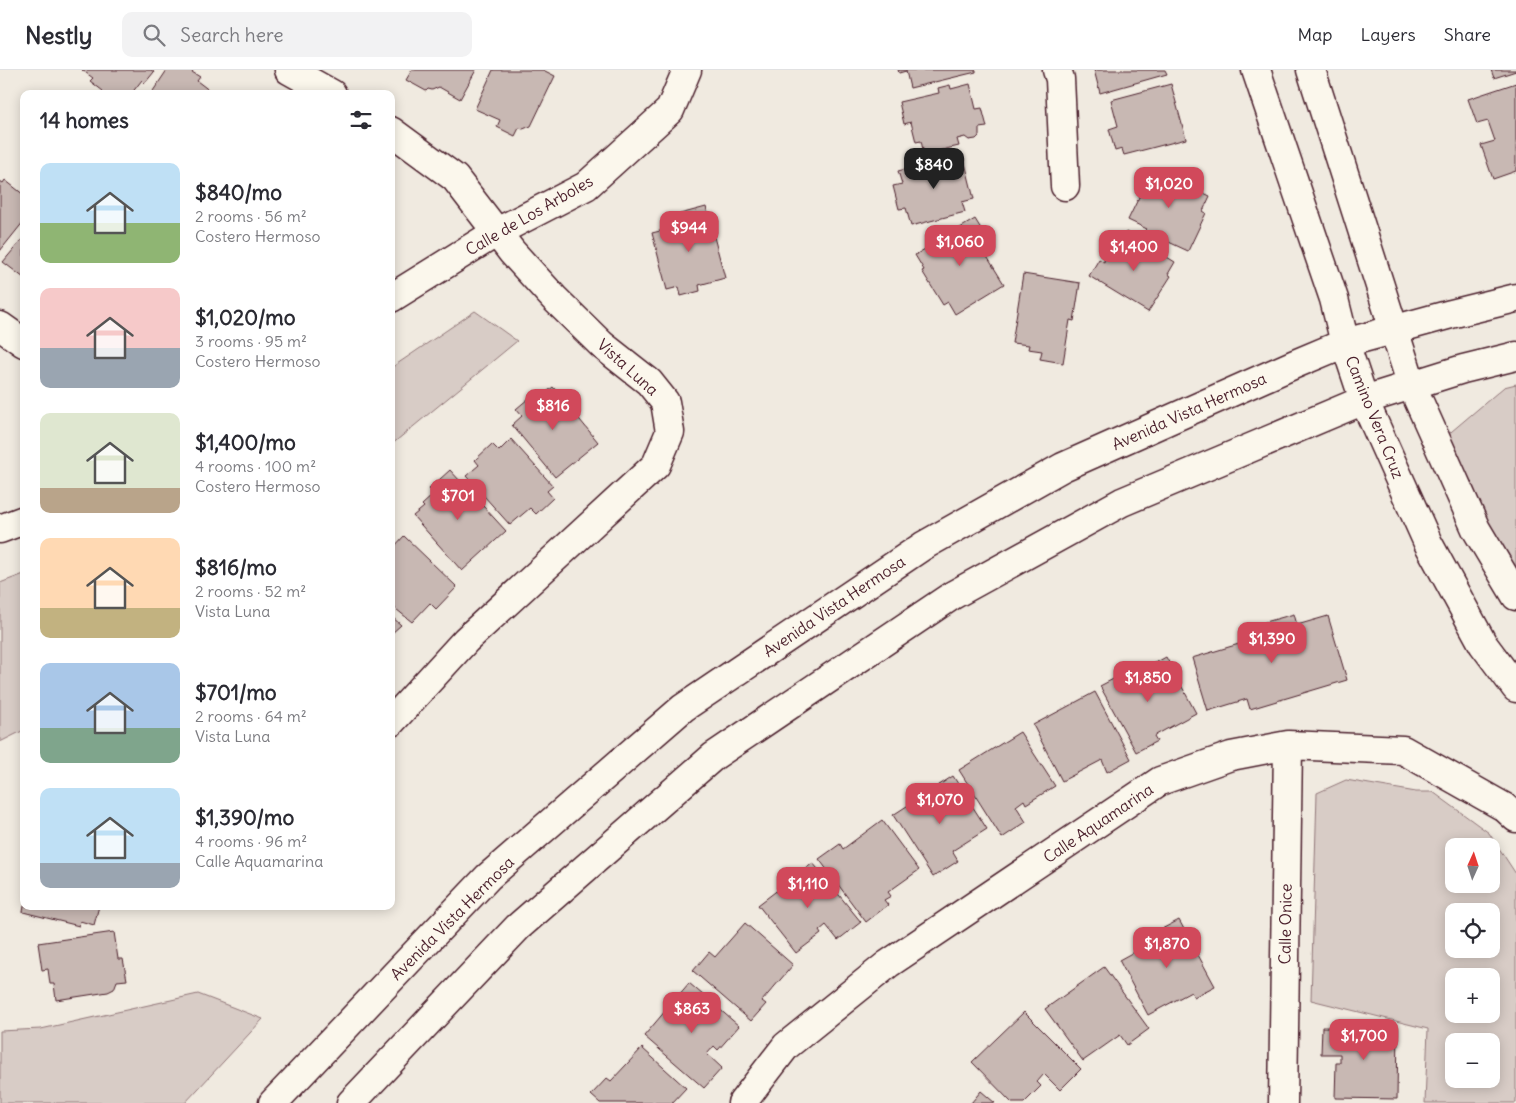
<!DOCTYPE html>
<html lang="en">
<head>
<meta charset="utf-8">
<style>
  :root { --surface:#fff; --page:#f2f2f3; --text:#2b2b33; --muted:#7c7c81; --line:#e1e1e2; --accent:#d1495b }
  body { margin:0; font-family:Delius,sans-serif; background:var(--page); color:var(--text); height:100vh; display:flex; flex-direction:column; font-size:19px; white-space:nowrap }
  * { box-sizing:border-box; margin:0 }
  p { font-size:16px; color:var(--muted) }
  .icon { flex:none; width:28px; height:28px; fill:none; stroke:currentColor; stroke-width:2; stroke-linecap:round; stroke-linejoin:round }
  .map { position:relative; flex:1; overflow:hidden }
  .drawer { position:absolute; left:20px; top:20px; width:375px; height:820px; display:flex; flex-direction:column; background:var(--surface); border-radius:10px; box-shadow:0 2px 12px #0003 }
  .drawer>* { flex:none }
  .needle { width:32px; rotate:3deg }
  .tools { position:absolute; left:1445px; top:768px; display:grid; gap:10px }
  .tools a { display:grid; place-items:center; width:55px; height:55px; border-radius:10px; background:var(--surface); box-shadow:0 2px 12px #0003; font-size:25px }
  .price { position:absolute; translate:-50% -42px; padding:0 11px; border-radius:10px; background:var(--accent); color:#fff; font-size:16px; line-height:32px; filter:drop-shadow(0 1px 2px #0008) }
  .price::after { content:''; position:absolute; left:50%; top:30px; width:15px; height:11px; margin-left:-8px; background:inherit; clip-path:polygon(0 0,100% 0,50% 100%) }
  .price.on { background:#222; color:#fff }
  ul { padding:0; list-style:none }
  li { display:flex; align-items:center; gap:15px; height:125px; padding:0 20px }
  li span { display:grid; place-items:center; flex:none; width:140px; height:100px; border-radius:10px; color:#555 }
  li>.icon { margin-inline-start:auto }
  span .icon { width:60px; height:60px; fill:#fffc; stroke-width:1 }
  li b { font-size:21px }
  h2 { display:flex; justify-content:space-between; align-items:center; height:60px; padding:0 20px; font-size:21px }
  header { display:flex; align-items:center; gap:30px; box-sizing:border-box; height:70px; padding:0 25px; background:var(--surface); border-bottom:1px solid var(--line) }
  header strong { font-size:24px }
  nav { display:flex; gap:28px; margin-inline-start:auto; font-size:18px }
  .search { width:350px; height:45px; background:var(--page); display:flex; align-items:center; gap:12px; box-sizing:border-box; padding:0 18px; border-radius:10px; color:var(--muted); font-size:19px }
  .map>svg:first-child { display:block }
  .green { fill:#d8ccc6; stroke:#917678; fill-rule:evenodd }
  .building { fill:#c8b8b3; stroke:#4a1f2b }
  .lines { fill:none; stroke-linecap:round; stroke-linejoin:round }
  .minor-casing { stroke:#4a1f2b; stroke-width:31 }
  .secondary-casing { stroke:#4a1f2b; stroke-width:31 }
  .minor { stroke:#fbf7ec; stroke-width:28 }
  .secondary { stroke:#fbf7ec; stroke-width:28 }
  .labels { text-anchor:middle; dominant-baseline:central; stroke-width:4; stroke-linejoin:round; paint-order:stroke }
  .street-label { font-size:16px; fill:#4a1f2b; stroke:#fbf7ec }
</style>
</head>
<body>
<header>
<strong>Nestly</strong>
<div class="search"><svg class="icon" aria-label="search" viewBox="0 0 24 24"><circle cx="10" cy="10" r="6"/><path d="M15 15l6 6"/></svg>Search here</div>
<nav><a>Map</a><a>Layers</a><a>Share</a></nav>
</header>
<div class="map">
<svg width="1516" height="1033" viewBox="0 0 1516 1033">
  <rect width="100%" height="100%" fill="#f0eae0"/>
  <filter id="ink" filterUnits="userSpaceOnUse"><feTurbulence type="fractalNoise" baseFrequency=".02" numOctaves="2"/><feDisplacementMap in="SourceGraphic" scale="10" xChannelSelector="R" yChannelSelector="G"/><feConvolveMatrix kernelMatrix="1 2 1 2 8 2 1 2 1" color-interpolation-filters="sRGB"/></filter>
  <g filter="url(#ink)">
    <!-- green -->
    <path class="green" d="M475 241 517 271 391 375V298Z
      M1516 314V504L1508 491 1445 367 1504 317Z
      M24 504V660L0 672V513Z
      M1346 710 1416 722H1433L1489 763 1516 804V1033H1425L1428 959 1311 930 1317 723ZM1491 776V814H1454V776ZM1454 841H1491V879H1454ZM1491 906V944H1454V906ZM1491 971V1009H1454V971Z
      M198 924 263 949 185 1033H0V961L41 959Z"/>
    <!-- building -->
    <path class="building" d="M82 0H151L154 2 145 13 142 10 131 24H101L103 21 90 11 93 8Z
      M167 0H193L192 2 200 7 197 11 214 24H151Z
      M412 0H476L460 29 439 17 432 20 428 19 426 21 406 10Z
      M493 0H543L555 6 531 56 523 59 519 58 515 66 497 57 500 50 475 39Z
      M898 0H976V2L910 18 906 1 899 3Z
      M1094 0H1165L1167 4 1100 23Z
      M1491 0H1516V1L1494 8Z
      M1516 13V101L1493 109 1481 75 1495 71 1488 51 1477 54 1468 29Z
      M970 14 976 39 982 38 987 57 979 58V66L976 69 969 70 965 67 957 69 959 76 924 84 921 71 916 72 911 52 904 54 899 32 939 23 938 18 950 15 951 19Z
      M1171 14 1186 69 1124 85 1122 79 1115 81 1109 59 1118 56 1111 30Z
      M963 85 974 129 962 132 965 142 911 156 906 138 899 139 893 116 902 114 898 101Z
      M1155 100 1210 126 1203 141 1206 143 1188 181 1145 161 1147 159 1128 150 1141 123 1136 120 1144 104 1151 108Z
      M5 110 24 125V151L0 181V111L3 113Z
      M706 137 725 208 699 215 700 221 681 226 679 217 667 220 652 163 668 159 667 155 682 151 680 144Z
      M975 149 991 175 983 180 1004 214 955 244 948 232 943 235 922 201 924 200 915 185Z
      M1126 162 1175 192 1168 204 1171 206 1148 242 1089 206 1099 189 1104 192 1105 185 1112 182Z
      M24 167V208L3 192Z
      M1023 204 1080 213 1074 251 1070 250 1063 293 1040 289 1042 281 1028 279 1029 275 1012 273Z
      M553 317 598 372 555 407 512 355 522 346 516 339 535 323 539 328Z
      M511 369 553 416 547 421 553 428 536 444 530 438 510 455 466 406 479 395 475 390 492 374 499 381Z
      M450 400 506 461 462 501 413 446 424 437 422 435 434 424 429 419Z
      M404 466 457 517 436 539 430 533 412 552 391 535V477L393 478Z
      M1294 544 1297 555 1328 546 1347 610 1250 639 1247 629 1208 641 1192 588 1259 568 1255 555Z
      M391 546 401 555 391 564Z
      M1166 587 1196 643 1154 666 1157 671 1136 682 1100 616 1121 605 1124 610Z
      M1095 622 1131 689 1107 702 1102 690 1062 711 1033 655Z
      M1020 662 1055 716 1026 734 1024 730 1016 736 1026 752 1002 768 959 700Z
      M953 706 987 759 952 781 958 791 933 807 893 745Z
      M882 750 919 800 888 822 891 826 884 830 888 835 866 852 819 789 840 774 843 779Z
      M813 793 861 852 838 870 826 855 819 861 821 864 796 883 758 835Z
      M24 836H99L94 855 80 851 79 856 23 842Z
      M1179 850 1215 916 1194 927 1191 922 1148 945 1119 890 1159 868 1156 862Z
      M745 853 793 895 762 931 766 934 751 951 693 901 709 882 715 887Z
      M114 862 118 889H123L127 910 117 911 114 919 108 922 56 930 54 914H50L48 899 42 900 38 873Z
      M1104 897 1149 959 1127 975 1120 965 1083 991 1045 939Z
      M689 913 739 956 718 980 714 976 707 984 722 998 704 1018 644 966Z
      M1024 942 1081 999 1060 1020 1044 1004 1037 1012 1041 1016 1024 1033H1012L972 992Z
      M1322 957 1398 958 1397 1029 1335 1028 1336 993H1340V984H1321Z
      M642 978 686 1018 672 1033H600L591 1025 607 1008 611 1011Z
      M981 1021 995 1033H971Z"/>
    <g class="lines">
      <!-- minor casing -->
      <g class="minor-casing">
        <path id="minor" d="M289 0 332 24
          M1057 0 1060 9 1065 116
          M391 61 455 108 512 182 554 228 602 275 649 312 665 332 670 362 656 395 466 570 391 652
          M391 228 497 162 586 116 670 40 687 0
          M0 256 24 273
          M0 459 24 450
          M742 1033 786 976 888 894 1160 711 1231 686 1288 675 1403 680 1504 737 1516 748
          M1283 1033 1288 675"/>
      </g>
      <!-- secondary casing -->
      <g class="secondary-casing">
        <path id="secondary" d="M1256 0 1334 229 1345 273 1364 330 1428 473 1483 574 1516 618
          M1311 0 1412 316 1476 459 1516 526
          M273 1033 488 807 683 638 923 476 1063 397 1295 294 1345 273 1451 244 1516 228
          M351 1033 518 857 714 686 953 525 1122 432 1364 330 1463 299 1516 286"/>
      </g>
      <!-- minor -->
      <use href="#minor" class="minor"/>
      <!-- secondary -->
      <use href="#secondary" class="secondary"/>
    </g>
  </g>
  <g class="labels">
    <!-- street labels -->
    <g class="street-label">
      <text transform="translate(529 145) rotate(-30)">Calle de Los Arboles</text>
      <text transform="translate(628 297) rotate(42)">Vista Luna</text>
      <text transform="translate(1189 341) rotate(-24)">Avenida Vista Hermosa</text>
      <text transform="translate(1375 347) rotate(68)">Camino Vera Cruz</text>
      <text transform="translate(834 536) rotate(-34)">Avenida Vista Hermosa</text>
      <text transform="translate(1098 753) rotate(-34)">Calle Aquamarina</text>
      <text transform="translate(452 848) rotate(-45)">Avenida Vista Hermosa</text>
      <text transform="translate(1285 854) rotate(-89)">Calle Onice</text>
    </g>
  </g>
</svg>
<div class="tools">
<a><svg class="needle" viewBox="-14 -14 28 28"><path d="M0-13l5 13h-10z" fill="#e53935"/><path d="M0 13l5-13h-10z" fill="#7c7c81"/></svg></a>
<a><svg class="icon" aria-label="locate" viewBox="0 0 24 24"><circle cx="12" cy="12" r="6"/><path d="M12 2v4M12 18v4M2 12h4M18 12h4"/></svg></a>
<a>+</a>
<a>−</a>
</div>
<b class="price on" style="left:934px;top:120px">$840</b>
<b class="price" style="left:1169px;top:139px">$1,020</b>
<b class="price" style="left:689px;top:183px">$944</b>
<b class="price" style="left:960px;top:197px">$1,060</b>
<b class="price" style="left:1134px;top:202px">$1,400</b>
<b class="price" style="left:553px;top:361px">$816</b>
<b class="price" style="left:458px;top:451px">$701</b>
<b class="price" style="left:1272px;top:594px">$1,390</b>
<b class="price" style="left:1148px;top:633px">$1,850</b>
<b class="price" style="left:940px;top:755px">$1,070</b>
<b class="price" style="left:808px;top:839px">$1,110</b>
<b class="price" style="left:1167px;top:899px">$1,870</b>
<b class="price" style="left:692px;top:964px">$863</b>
<b class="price" style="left:1364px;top:991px">$1,700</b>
<section class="drawer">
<h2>14 homes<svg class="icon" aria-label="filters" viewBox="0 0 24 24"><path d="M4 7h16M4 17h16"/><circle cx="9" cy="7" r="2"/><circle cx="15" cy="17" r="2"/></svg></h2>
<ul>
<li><span style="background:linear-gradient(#bfe0f5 60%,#8fb573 0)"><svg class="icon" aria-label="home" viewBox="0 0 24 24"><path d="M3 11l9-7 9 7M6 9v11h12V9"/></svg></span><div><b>$840/mo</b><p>2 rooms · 56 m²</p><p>Costero Hermoso</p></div></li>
<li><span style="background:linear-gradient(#f6c9c9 60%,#9aa5b1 0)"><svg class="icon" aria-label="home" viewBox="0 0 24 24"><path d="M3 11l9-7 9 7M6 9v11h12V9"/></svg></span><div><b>$1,020/mo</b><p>3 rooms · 95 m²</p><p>Costero Hermoso</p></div></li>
<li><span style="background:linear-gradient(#dfe7d0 75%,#b9a48a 0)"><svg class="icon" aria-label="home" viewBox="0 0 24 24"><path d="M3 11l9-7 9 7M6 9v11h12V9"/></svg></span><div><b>$1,400/mo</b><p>4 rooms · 100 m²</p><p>Costero Hermoso</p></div></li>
<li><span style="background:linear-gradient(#ffd9b3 70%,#c2b280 0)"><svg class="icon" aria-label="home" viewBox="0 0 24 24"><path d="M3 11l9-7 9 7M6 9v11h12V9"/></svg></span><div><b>$816/mo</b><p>2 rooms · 52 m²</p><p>Vista Luna</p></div></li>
<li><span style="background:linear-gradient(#a9c7e8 65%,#7fa58c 0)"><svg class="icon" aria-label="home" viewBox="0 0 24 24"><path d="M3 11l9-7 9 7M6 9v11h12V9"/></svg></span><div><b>$701/mo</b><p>2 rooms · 64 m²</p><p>Vista Luna</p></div></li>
<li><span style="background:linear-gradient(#bfe0f5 75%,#9aa5b1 0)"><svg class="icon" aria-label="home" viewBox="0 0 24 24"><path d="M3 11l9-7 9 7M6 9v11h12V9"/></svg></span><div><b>$1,390/mo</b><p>4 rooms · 96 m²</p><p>Calle Aquamarina</p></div></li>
</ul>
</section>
</div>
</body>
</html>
